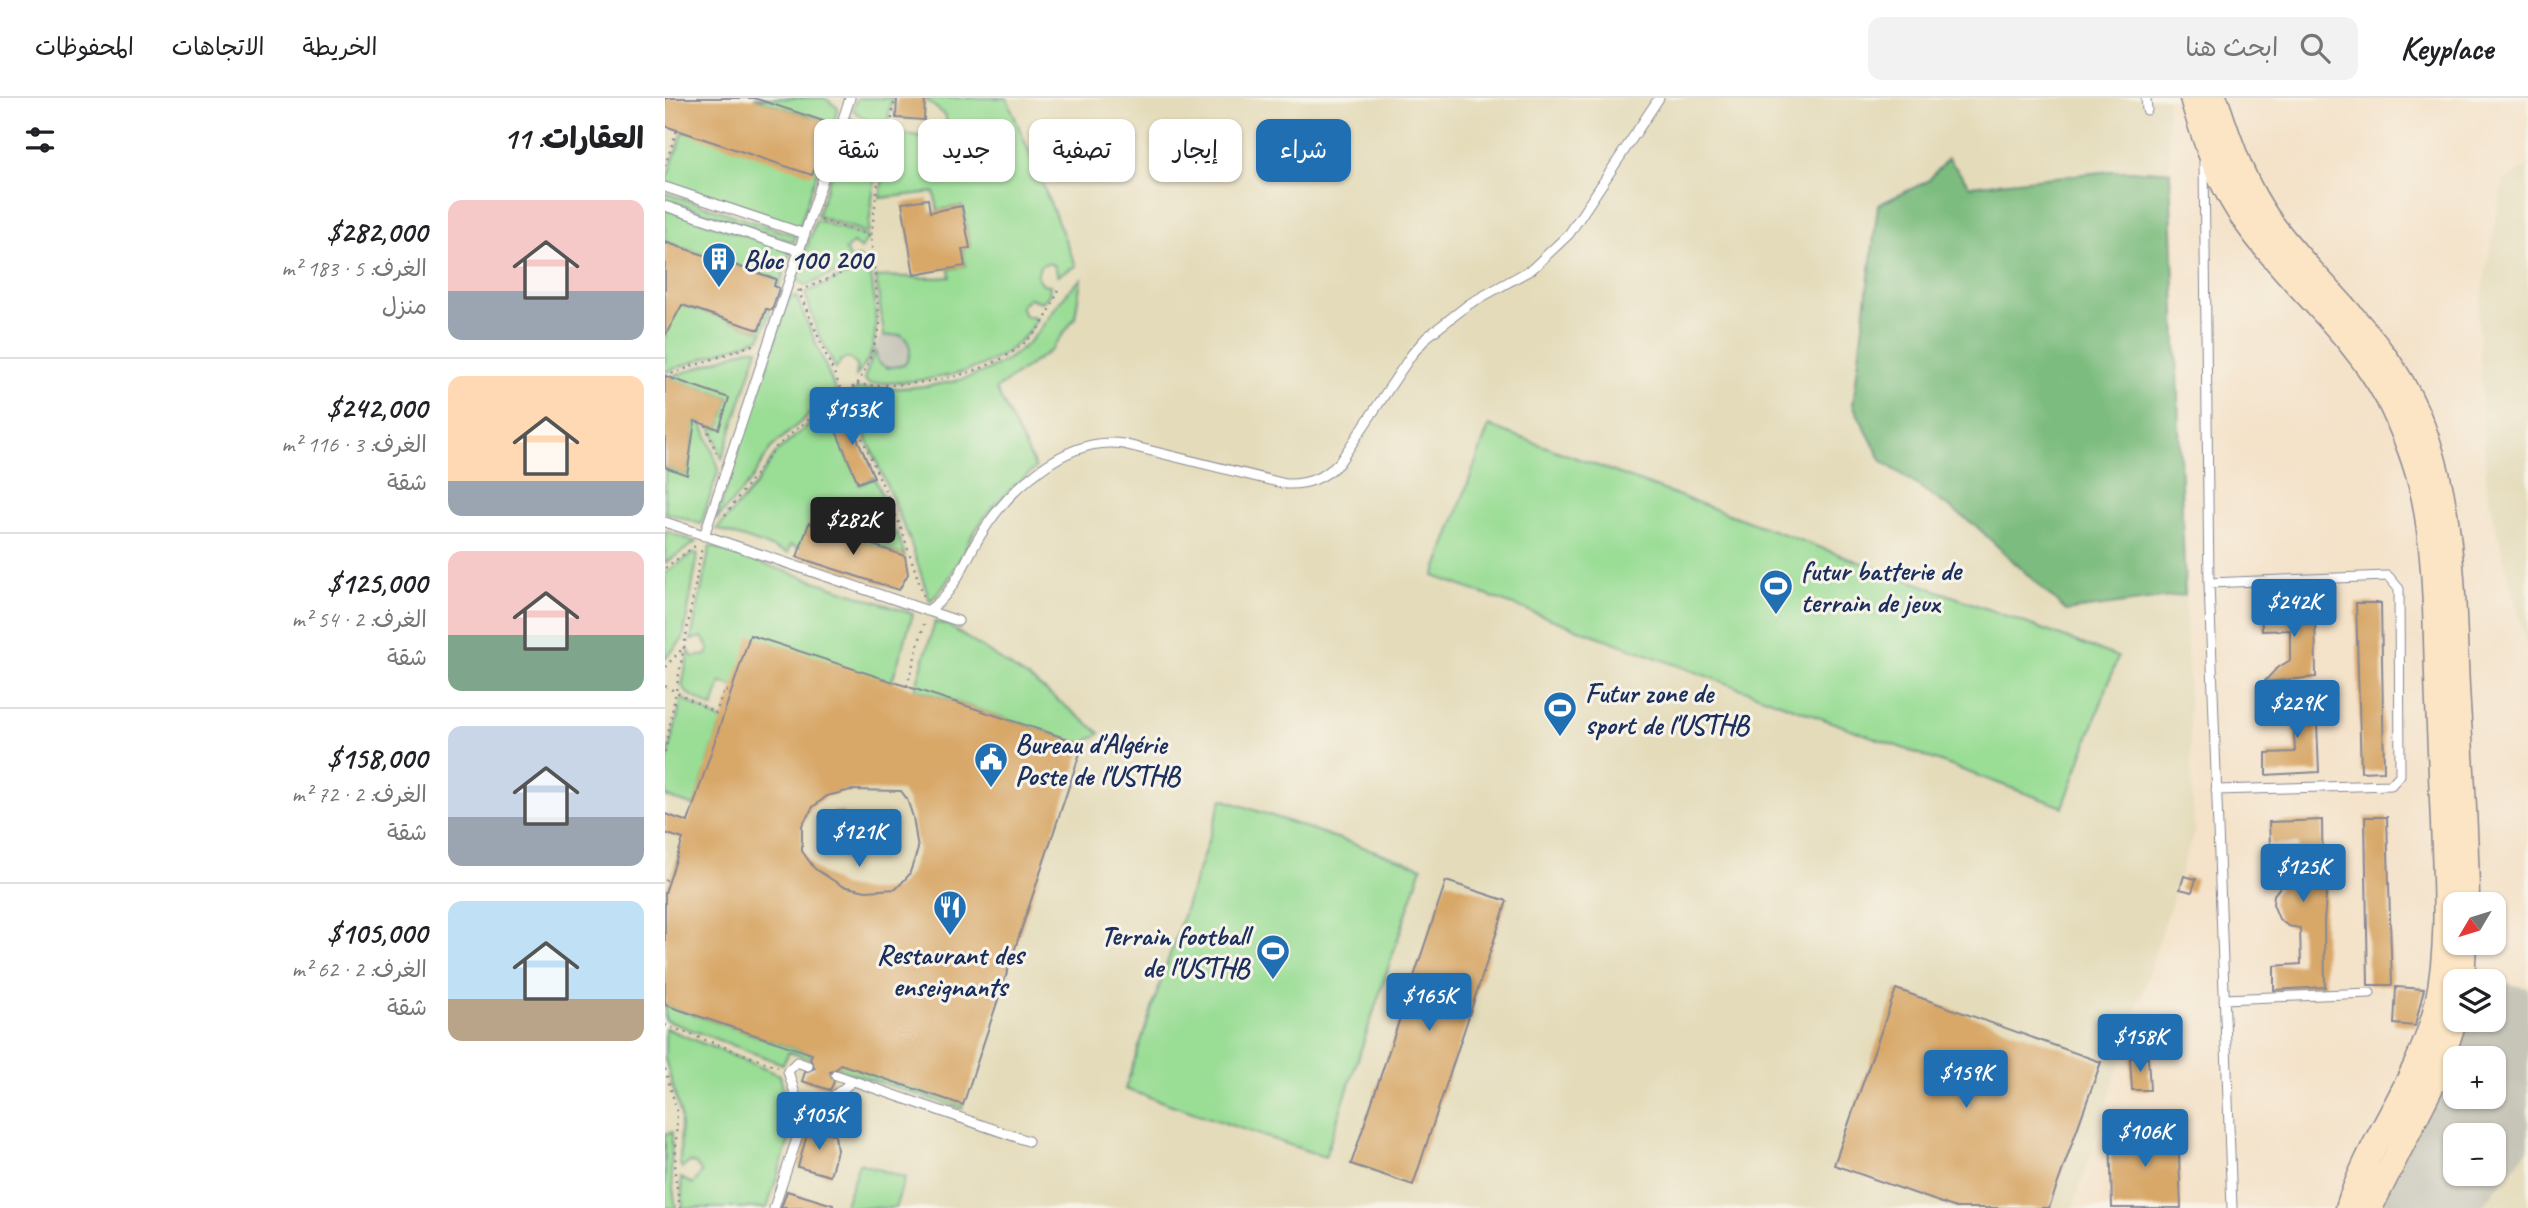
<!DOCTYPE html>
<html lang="ar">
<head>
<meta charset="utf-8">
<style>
  :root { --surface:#fff; --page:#f2f2f2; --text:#202124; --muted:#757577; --line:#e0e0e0; --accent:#1f6fb2 }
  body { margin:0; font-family:Caveat,"Playpen Sans Arabic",sans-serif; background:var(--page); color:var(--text); direction:rtl; height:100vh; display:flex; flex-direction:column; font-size:26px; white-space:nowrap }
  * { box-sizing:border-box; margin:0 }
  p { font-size:23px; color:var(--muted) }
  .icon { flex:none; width:38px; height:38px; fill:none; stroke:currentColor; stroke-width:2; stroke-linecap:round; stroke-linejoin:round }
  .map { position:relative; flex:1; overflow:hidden; direction:ltr }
  .drawer { display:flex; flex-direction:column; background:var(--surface); width:665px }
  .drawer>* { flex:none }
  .top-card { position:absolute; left:21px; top:21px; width:665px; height:63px; direction:rtl; display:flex; gap:14px }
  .needle { width:46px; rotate:232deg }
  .fabs { position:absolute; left:1778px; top:794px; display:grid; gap:14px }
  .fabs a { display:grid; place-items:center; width:63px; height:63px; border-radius:14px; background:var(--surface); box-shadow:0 2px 5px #0004; font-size:35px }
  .price { position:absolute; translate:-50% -60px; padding:0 16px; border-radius:7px; background:var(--accent); color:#fff; font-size:23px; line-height:46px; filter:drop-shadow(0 2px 4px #0008) }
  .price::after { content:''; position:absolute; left:50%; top:42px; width:21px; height:16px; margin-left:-10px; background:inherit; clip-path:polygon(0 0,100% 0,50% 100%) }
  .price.current { background:#222; color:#fff }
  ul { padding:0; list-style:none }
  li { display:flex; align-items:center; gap:21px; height:175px; padding:0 21px }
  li+li { border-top:2px solid var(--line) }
  li span { display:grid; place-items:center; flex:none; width:196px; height:140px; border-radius:14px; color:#555 }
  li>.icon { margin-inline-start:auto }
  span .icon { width:84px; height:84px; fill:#fffc; stroke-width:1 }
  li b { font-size:30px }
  h2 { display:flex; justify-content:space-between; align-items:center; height:84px; padding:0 21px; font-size:30px }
  .tag { padding:0 24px; border-radius:14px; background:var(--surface); box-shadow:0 2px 5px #0004; font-size:24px; line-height:63px }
  .tag.current { background:var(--accent); color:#fff }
  header { display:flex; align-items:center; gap:42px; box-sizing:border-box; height:98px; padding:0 35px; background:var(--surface); border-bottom:2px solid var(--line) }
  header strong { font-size:33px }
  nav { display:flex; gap:38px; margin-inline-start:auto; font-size:24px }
  .search { width:490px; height:63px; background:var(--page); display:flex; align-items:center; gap:18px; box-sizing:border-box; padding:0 24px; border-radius:14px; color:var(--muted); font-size:26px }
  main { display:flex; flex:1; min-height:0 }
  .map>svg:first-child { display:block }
  .built { fill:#e4dbba }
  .industrial { fill:#c6c5b8; fill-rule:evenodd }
  .green { fill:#9add95; stroke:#5a867a; stroke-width:2 }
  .forest { fill:#7bbc7e; stroke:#4b766e; stroke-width:2 }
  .building { fill:#d8a869; fill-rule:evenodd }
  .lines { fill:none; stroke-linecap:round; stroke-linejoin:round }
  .service-casing { stroke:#888894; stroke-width:11 }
  .secondary-casing { stroke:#888894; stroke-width:27 }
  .path { stroke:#888894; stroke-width:2.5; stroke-dasharray:2 5; stroke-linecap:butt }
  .service { stroke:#fff; stroke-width:9 }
  .secondary { stroke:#fce5c4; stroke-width:24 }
  .labels { text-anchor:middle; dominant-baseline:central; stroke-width:6; stroke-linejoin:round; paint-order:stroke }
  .poi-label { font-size:28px; font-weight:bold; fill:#1b2f5e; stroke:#f7f3e8; text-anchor:start }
</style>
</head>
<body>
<header>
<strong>Keyplace</strong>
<div class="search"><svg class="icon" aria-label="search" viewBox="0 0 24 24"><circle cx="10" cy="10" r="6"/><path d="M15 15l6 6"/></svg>ابحث هنا</div>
<nav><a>الخريطة</a><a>الاتجاهات</a><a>المحفوظات</a></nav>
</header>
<main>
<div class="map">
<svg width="1863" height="1110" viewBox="0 0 1863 1110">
  <rect width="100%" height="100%" fill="#f7f3e8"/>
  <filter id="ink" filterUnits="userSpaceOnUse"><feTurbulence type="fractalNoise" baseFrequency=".0143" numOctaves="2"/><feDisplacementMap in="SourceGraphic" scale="14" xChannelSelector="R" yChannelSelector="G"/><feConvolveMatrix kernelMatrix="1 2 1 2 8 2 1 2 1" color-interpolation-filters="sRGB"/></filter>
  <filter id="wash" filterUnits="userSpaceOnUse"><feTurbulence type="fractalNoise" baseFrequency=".00686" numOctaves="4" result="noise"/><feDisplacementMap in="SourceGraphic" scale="28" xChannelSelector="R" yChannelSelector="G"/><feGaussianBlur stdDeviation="1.57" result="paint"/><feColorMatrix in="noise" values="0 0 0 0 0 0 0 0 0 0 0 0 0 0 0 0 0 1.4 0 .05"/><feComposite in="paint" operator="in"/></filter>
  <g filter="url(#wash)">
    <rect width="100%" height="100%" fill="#f4e2c9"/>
    <!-- built -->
    <path class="built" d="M0 0H1502L1529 735 1408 1110H0Z
      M1863 68V555L1822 393 1813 216 1838 83Z
      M1863 1052V1110H1816Z"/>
    <!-- industrial -->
    <path class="industrial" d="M210 253a18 18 0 1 1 36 0a18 18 0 1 1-36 0Z
      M1807 879 1863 890V1052L1816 1110H1716L1798 922H1829V884H1806ZM1790 961H1829V999H1790ZM1790 1038H1829V1076H1790Z"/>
    <!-- green -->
    <path class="green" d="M89 0H160L173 10 161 49 157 48 164 25Z
      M192 0H227L221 31 215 32 188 12Z
      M259 0H342L411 168 393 177 389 167 382 165 375 168 372 178 378 186 385 187 384 197 377 204 364 200 356 208 360 218 372 220 371 223C337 279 261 283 204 286L199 281 210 252 213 264 222 270 239 267C248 257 247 245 236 237L219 238 211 179C238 177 258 182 285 179L284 171 300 168 297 151 305 149 297 108 273 112 269 94 215 100 224 38 232 35 276 41 281 37V18Z
      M185 19 208 36 214 47 203 135 152 118Z
      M18 34 158 56 134 130 0 85Z
      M0 95 131 138 129 144 0 101Z
      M0 111 126 153 109 205 104 203 111 181 0 144Z
      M151 122 203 139 196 151 188 145 180 152 185 161 194 159 198 163 140 188 131 180Z
      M201 168 205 170C210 206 220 248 191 278L192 267 184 260 176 262 171 271 153 235 140 195Z
      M416 181 410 220 386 252 331 291 371 370C346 389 323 410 307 438 294 460 285 486 265 503L244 440 183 296 193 291C254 291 319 289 365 243 384 223 395 198 416 181Z
      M131 198 171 293 106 350 85 384 51 422 124 200Z
      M0 201 94 232 101 210 106 212 95 240 0 274Z
      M83 251H93L57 361 46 328 54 331 64 300 4 280Z
      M174 300 180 312 164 318 170 330 184 321 192 340 176 345 195 387 209 379 220 404 209 415 211 420 220 425 216 429V437L225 441 232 434 240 458 146 426 135 450 125 447 123 455 52 431 89 389 111 355Z
      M30 323 37 325 54 371 36 426 0 414V369L22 377Z
      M824 328 1453 559 1398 709 769 478Z
      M0 433 31 444 0 465Z
      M45 448 248 516 227 583 68 588 56 584 48 610 22 595 17 588 24 553 28 559 42 557 44 551 37 539 26 542Z
      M29 455 33 456 18 541 0 561V475Z
      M270 524 282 527 368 583 435 635 418 646 250 591Z
      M17 600 57 623 29 708 0 698V671Z
      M557 701 757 769 660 1059 460 991Z
      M162 725a10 10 0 1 1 20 0a10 10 0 1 1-20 0Z
      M204 745a10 10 0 1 1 20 0a10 10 0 1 1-20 0Z
      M0 907 147 956 145 961 124 954 118 966 0 922Z
      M0 930 115 977 127 1033 102 1110H18L16 1080 28 1086 37 1075 31 1066 25 1064 17 1070 15 1065 16 1018 0 961Z
      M175 965 298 1007 297 1011 173 971Z
      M7 1034 6 1077 11 1110H0V1036Z
      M194 1065 240 1080 230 1110H179Z"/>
    <!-- forest -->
    <path class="forest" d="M1283 60 1305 88 1446 73H1505L1520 497 1401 513 1310 427 1217 363 1188 307 1213 107 1263 83Z"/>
    <g id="blocks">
      <!-- building -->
      <path class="building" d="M0 0H89L164 25 162 31 167 33 147 77 0 28Z
        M232 0H260L259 22 231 20Z
        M263 101 265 114 297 108 305 150 297 151 300 168 249 177 237 105Z
        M0 144 111 181 109 188 114 190 107 212 101 211 94 232 17 207 0 238Z
        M0 278 64 300 54 331 30 323 22 377 0 369Z
        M180 312 209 379 193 385 165 319Z
        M209 416a7 7 0 1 1 14 0a7 7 0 1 1-14 0Z
        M144 425 240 458 243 476 234 492 132 459Z
        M1691 505H1716L1719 673 1696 674Z
        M1650 507 1651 579 1599 584 1611 571 1625 562V532L1597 533 1596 508Z
        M85 537 418 646 298 1007 175 966 173 970 165 974 169 984 165 992 137 983 140 974 150 970 145 961 147 956 0 907V795L18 741 0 735V716L23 724ZM186 692 236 693 242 701 248 719 253 751 244 777 231 791 201 793 177 788 149 770 137 753V727L148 709 162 698Z
        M1651 603 1654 674 1601 677V655L1630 654 1628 616 1598 609V604Z
        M1700 719H1722L1727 887H1703Z
        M1657 722 1658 786H1662L1659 824 1660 889 1609 892V868L1636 866 1635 830 1623 828 1614 821 1608 806 1609 797 1618 785 1632 779 1633 746H1605L1604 724Z
        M1519 778 1531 781 1527 794 1515 791Z
        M781 783 842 803 748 1087 686 1066Z
        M1731 889 1759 891 1750 928 1729 926Z
        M1231 891 1436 964 1384 1110H1291L1169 1067Z
        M1483 959 1485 992H1467L1465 960Z
        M153 1030 170 1037 172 1052 165 1078 133 1069 141 1040Z
        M1513 1031 1516 1110H1447L1445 1032Z
        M122 1093 168 1107V1110H116Z"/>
    </g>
  </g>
  <g filter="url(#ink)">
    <use href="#blocks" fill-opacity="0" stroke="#888894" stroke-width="2"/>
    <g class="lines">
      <!-- service casing -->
      <g class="service-casing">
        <path id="service" d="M1481 0 1482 12
          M1539 64 1544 485 1567 1110
          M0 89 140 136
          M0 108 135 153
          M0 424 293 523
          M39 438 185 0
          M1544 485 1723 478 1734 491 1735 677 1726 687 1551 692
          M262 513C290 496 298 465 315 438 342 393 401 337 458 346L621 386C642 387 659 380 674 365L747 256 762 239 804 206 867 171 904 136 994 0
          M1559 901 1705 895
          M171 977 363 1043
          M138 1022 123 973 132 964 143 968
          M109 1110 138 1022 188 983"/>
      </g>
      <!-- secondary casing -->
      <g class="secondary-casing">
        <path id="secondary" d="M1527 0C1541 47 1556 92 1586 131 1629 190 1687 234 1722 299 1738 331 1752 367 1759 401 1772 467 1770 538 1773 605 1775 654 1777 702 1779 750 1781 802 1783 855 1772 906 1756 980 1705 1039 1683 1110
          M1550 0C1565 44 1578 87 1606 125 1648 181 1701 224 1737 285 1790 377 1787 486 1792 589 1796 662 1802 735 1802 807
          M1797 884 1799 845
          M1705 1110 1770 981 1790 920"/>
      </g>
      <!-- path -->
      <path class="path" d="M219 40 225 32 230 0
        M0 68 12 32
        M156 122 206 138
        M133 192 235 427 259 499
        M135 193 206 162
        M0 278 90 246
        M192 287C267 289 373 276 394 187
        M41 327 52 357
        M60 417 110 350 169 299 192 287 203 266 215 229 206 138 219 40 191 19
        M0 470 30 448
        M0 569 20 548
        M0 588 51 615 59 592 66 595
        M242 588 259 526
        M0 654 37 449
        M0 782 4 783
        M0 927 113 969
        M0 971 12 1013 10 1076 15 1110"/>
      <!-- service -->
      <use href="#service" class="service"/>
      <!-- secondary -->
      <use href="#secondary" class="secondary"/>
    </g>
  </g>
  <!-- icons -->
  <defs>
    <g id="building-pin" transform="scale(1.75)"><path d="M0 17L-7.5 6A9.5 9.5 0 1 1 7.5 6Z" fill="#1f6fb2" stroke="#f7f3e8"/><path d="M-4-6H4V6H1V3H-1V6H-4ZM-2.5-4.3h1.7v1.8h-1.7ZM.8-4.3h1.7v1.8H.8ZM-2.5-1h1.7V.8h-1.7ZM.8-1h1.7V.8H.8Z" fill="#fff"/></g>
    <g id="stadium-pin" transform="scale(1.75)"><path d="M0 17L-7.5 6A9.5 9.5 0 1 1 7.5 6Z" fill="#1f6fb2" stroke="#f7f3e8"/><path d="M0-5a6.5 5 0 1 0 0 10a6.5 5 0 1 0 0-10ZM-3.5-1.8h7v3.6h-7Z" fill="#fff"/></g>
    <g id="civic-pin" transform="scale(1.75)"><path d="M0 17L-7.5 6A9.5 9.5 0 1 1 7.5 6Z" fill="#1f6fb2" stroke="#f7f3e8"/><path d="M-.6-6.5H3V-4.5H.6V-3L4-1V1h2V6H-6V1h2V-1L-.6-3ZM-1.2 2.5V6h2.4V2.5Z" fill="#fff"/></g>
    <g id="restaurant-pin" transform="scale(1.75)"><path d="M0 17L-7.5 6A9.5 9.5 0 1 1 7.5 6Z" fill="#1f6fb2" stroke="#f7f3e8"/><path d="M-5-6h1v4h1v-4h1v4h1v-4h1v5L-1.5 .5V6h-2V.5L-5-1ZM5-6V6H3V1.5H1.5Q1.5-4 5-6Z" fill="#fff"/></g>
  </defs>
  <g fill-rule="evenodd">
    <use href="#building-pin" x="54" y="161"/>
    <use href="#stadium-pin" x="1111" y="488"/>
    <use href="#stadium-pin" x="895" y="610"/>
    <use href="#civic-pin" x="326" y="661"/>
    <use href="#restaurant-pin" x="285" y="809"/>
    <use href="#stadium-pin" x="608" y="853"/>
  </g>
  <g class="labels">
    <!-- poi labels -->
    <g class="poi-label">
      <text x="78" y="161">Bloc 100 200</text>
      <text x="1136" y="472">futur batterie de<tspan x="1136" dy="32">terrain de jeux</tspan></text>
      <text x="920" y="594">Futur zone de<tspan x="920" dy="32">sport de l'USTHB</tspan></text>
      <text x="350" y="645">Bureau d'Algérie<tspan x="350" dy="32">Poste de l'USTHB</tspan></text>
      <text x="584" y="837" text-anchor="end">Terrain football<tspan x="584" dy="32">de l'USTHB</tspan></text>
      <text x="285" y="856" text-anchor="middle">Restaurant des<tspan x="285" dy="32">enseignants</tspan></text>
    </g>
  </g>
</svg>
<div class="fabs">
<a><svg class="needle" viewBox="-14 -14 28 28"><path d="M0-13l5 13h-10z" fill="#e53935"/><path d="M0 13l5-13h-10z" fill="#757577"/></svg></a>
<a><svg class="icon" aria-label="layers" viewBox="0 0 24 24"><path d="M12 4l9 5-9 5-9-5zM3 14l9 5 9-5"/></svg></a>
<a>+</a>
<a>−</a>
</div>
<b class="price" style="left:187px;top:349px">$153K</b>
<b class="price current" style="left:188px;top:459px">$282K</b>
<b class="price" style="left:1629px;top:541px">$242K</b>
<b class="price" style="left:1632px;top:642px">$229K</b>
<b class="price" style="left:194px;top:771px">$121K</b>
<b class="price" style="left:1638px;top:806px">$125K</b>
<b class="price" style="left:764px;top:935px">$165K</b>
<b class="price" style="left:1475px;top:976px">$158K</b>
<b class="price" style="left:1301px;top:1012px">$159K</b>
<b class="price" style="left:154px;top:1054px">$105K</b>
<b class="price" style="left:1480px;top:1071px">$106K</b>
<div class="top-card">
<a class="tag current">شراء</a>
<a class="tag">إيجار</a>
<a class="tag">تصفية</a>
<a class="tag">جديد</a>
<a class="tag">شقة</a>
</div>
</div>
<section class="drawer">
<h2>العقارات: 11<svg class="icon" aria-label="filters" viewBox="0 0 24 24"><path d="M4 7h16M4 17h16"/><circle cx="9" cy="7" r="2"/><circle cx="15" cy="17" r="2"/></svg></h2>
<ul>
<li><span style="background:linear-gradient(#f6c9c9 65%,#9aa5b1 0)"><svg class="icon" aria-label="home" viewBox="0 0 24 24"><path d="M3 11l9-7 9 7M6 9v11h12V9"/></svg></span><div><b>$282,000</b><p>الغرف: 5 · 183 m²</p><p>منزل</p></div></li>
<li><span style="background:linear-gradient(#ffd9b3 75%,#9aa5b1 0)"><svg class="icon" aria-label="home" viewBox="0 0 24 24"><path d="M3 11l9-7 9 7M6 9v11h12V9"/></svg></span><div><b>$242,000</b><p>الغرف: 3 · 116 m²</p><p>شقة</p></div></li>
<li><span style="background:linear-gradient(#f6c9c9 60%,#7fa58c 0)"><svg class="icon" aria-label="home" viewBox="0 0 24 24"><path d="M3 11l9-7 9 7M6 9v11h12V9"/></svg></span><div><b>$125,000</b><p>الغرف: 2 · 54 m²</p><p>شقة</p></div></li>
<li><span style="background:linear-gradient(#c9d6e8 65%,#9aa5b1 0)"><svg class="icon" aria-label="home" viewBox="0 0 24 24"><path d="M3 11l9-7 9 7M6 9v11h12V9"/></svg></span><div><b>$158,000</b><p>الغرف: 2 · 72 m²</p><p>شقة</p></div></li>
<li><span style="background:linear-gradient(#bfe0f5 70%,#b9a48a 0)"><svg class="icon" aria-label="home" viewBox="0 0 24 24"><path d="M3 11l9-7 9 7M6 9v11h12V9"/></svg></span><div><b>$105,000</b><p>الغرف: 2 · 62 m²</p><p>شقة</p></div></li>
</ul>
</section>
</main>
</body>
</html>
